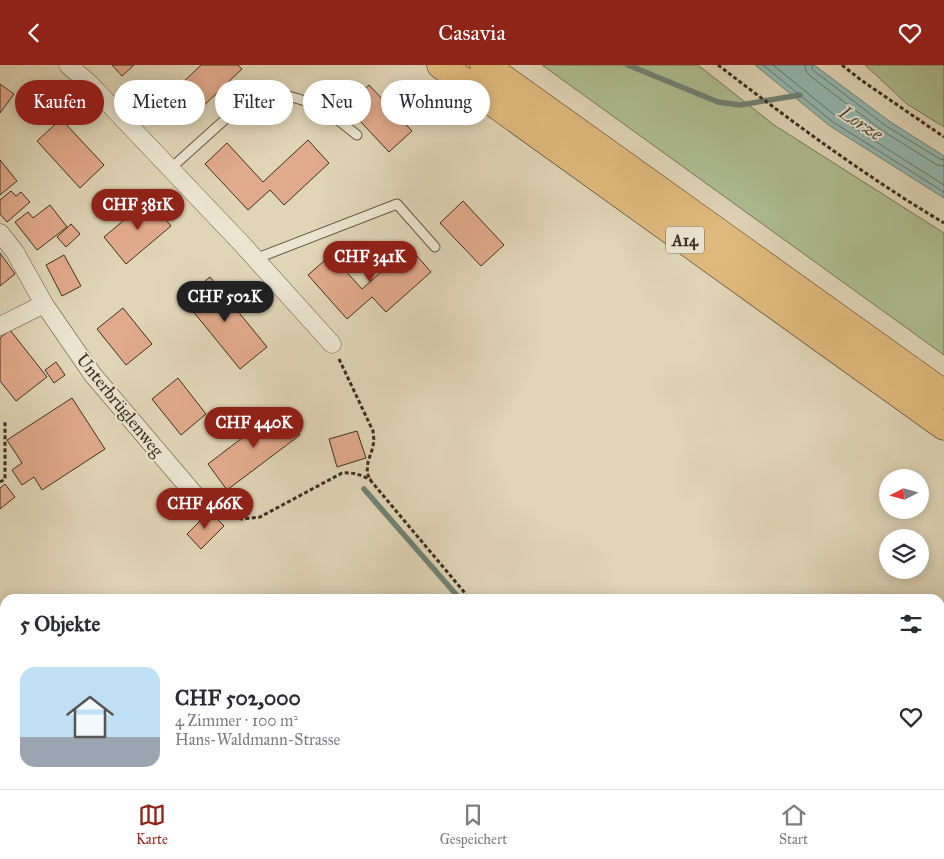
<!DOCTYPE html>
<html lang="de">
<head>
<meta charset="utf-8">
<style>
  :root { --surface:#fff; --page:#f7f7f7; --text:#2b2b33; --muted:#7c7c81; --line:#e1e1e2; --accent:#8f2418 }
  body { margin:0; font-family:"IM FELL Great Primer",serif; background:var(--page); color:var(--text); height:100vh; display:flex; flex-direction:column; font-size:19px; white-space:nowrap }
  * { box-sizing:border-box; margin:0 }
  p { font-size:16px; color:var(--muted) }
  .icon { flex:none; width:28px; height:28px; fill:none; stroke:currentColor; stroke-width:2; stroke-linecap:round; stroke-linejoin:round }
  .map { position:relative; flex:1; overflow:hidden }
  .sheet { position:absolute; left:0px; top:529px; width:945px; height:196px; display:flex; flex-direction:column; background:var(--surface); border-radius:15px 15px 0 0; box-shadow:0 2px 12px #0003 }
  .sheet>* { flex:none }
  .banner { position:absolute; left:15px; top:15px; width:500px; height:45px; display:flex; gap:10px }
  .needle { width:32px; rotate:264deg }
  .tools { position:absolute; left:879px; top:404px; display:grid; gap:10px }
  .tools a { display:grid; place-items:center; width:50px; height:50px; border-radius:50%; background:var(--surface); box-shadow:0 2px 12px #0003; font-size:25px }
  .price { position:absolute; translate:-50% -42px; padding:0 11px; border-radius:18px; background:var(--accent); color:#fff; font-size:16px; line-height:32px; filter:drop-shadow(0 1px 2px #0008) }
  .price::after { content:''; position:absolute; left:50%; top:30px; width:15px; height:11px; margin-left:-8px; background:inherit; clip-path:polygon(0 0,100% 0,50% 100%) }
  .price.current { background:#222; color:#fff }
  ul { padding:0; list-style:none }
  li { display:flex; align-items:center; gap:15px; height:125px; padding:0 20px }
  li+li { border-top:1px solid var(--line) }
  li span { display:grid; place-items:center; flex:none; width:140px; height:100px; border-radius:15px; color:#555 }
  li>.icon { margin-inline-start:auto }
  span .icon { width:60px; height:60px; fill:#fffc; stroke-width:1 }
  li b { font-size:21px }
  h2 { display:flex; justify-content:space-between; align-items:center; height:60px; padding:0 20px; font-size:21px }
  .chip { padding:0 18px; border-radius:22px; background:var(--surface); box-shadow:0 2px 12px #0003; font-size:18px; line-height:45px }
  .chip.current { background:var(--accent); color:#fff }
  header { display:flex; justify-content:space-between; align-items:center; height:65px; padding:0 20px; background:var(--accent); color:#fff; font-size:22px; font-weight:600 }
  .tab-bar { display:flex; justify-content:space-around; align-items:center; height:70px; border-top:1px solid var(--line); background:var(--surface); font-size:14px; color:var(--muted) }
  .tab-bar a { display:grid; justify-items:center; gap:2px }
  .tab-bar .current { color:var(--accent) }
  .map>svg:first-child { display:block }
  .green { fill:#aebe92; stroke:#767759 }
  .water { fill:#94b8b0; stroke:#718276 }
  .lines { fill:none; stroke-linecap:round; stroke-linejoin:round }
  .shore { stroke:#687468; stroke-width:1 }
  .stream { stroke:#718276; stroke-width:5.5 }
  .building { fill:#e2aa8c; stroke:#3d3020 }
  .lane-casing { stroke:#665946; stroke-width:11 }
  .street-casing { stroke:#665946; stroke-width:19 }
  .secondary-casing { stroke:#3d3020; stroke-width:27 }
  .highway-casing { stroke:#3d3020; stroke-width:29 }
  .path { stroke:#3d3020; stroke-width:3; stroke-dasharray:4 2.5; stroke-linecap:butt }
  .lane { stroke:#ebe4d0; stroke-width:9 }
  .street { stroke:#ebe4d0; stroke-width:18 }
  .secondary { stroke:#ebe4d0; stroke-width:25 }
  .highway { stroke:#e0ba7c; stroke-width:28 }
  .labels { text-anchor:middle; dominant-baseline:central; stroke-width:4; stroke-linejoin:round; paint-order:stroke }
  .shield { fill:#ebe4d0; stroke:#716655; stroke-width:1 }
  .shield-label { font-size:16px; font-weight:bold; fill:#3d3020 }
  .street-label { font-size:18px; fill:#3d3020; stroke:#ebe4d0 }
  .water-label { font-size:19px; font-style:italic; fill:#4e4b3d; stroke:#ebe4d0 }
</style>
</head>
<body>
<header><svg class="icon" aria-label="back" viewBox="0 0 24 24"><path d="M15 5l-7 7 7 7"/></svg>Casavia<svg class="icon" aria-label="heart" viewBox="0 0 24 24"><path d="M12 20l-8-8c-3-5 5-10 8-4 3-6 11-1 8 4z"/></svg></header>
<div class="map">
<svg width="944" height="724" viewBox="0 0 944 724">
  <rect width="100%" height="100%" fill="#e0d5b7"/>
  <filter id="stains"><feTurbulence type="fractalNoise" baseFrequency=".004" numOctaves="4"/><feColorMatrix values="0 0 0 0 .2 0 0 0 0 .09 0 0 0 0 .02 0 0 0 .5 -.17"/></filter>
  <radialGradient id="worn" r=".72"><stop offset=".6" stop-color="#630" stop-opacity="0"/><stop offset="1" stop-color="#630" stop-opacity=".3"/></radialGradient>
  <!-- green -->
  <path class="green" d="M542 0H698L774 60 944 168V290Z
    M865 0H944V62L907 39Z"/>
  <!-- water -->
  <path class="water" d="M755 0H814L889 56 944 91V133L830 61Z"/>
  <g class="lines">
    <!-- shore -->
    <path class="shore" d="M763 0 833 57 944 127
      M773 0 837 52 944 120
      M805 0 806 6 810 11 883 66 937 100 944 101
      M812 0V4L814 6 886 61 940 94 944 95"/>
    <!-- stream -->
    <path class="stream" d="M628 0 718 37 740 40 800 30
      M364 424 460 534
      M605 720 611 724"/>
  </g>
  <!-- building -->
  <path class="building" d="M112 0H134L122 11Z
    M201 0H238L242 4 198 46 177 23Z
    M0 19 14 29 0 48Z
    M369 20 412 66 389 87 346 41Z
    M61 54 104 100 80 123 37 76Z
    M308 75 329 98 284 140 270 125 248 145 205 99 227 78 263 117Z
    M0 95 17 116 0 130Z
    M11 126 16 131 21 127 30 137 7 157 0 149V135Z
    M149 134 171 161 126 199 104 172Z
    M463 136 504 180 481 201 440 158Z
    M50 140 67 162 37 185 15 157 28 147 33 153Z
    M71 159 80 169 66 182 57 172Z
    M409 182 431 207 386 247 372 232 347 254 308 210 331 190 362 224Z
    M0 188 15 209 0 221Z
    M64 190 81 221 62 231 46 200Z
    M210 212 267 282 240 304 183 234Z
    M123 243 152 279 126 300 97 264Z
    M10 265 47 312 16 336 0 316V273Z
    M56 297 65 310 54 318 45 305Z
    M178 313 206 349 181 370 152 334Z
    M72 333 105 384 42 425 34 412 22 420 12 405 22 398 7 375Z
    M280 344 300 370 227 425 208 399Z
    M357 366 366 393 337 402 329 374Z
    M5 419 15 432 0 444V423Z
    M210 446 224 461 201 484 187 469Z
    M48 720H87L90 724H51Z"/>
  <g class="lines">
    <!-- lane casing -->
    <g class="lane-casing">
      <path id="lane" d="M170 104 241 40 285 30 319 40 357 70
        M255 194 397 139 435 182"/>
    </g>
    <!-- street casing -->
    <g class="street-casing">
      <path id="street" d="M68 0 90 19 242 179 332 279
        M0 168 15 187 44 239
        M0 261 44 239 93 310 201 437
        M940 681 944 676
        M0 695 5 710
        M909 724 912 720"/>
    </g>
    <!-- secondary casing -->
    <g class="secondary-casing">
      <path id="secondary" d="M0 617 5 621
        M115 720 119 724"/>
    </g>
    <!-- highway casing -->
    <g class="highway-casing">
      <path id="highway" d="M441 0 944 361
        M484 0 944 329"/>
    </g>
    <!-- path -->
    <path class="path" d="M718 0C791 56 865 111 944 158
      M842 0 861 15 944 72
      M339 294 373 366 374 376 372 385 368 397 367 408 371 416 470 534
      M0 417 5 414V355
      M215 443 242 454 260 452 342 408C353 407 361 410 371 415
      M621 720 627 724"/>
    <!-- lane -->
    <use href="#lane" class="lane"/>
    <!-- street -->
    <use href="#street" class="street"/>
    <!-- secondary -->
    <use href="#secondary" class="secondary"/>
    <!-- highway -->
    <use href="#highway" class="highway"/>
  </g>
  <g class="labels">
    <!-- shield labels -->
    <rect class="shield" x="666" y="161.5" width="38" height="27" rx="4"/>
    <g class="shield-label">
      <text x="685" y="175">A14</text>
    </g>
    <!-- street labels -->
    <g class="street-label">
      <text transform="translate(120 340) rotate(51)">Unterbrüglenweg</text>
    </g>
    <!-- water labels -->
    <g class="water-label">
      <text transform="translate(861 58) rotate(33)">Lorze</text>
    </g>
  </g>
  <rect width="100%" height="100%" filter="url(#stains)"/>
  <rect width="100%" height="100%" fill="url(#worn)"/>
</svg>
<div class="tools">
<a><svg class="needle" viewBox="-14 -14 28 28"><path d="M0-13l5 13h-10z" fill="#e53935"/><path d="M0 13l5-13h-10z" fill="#7c7c81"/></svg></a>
<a><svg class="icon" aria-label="layers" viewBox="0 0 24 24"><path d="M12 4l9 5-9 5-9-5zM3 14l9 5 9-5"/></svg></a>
</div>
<b class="price" style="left:138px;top:166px">CHF 381K</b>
<b class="price" style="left:370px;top:218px">CHF 341K</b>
<b class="price current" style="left:225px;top:258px">CHF 502K</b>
<b class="price" style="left:254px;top:384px">CHF 440K</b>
<b class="price" style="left:205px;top:465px">CHF 466K</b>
<div class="banner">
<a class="chip current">Kaufen</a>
<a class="chip">Mieten</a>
<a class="chip">Filter</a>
<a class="chip">Neu</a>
<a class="chip">Wohnung</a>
</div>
<section class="sheet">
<h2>5 Objekte<svg class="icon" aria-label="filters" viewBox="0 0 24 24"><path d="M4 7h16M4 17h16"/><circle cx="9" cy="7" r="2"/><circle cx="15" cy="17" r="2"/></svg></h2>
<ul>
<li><span style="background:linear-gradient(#bfe0f5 70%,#9aa5b1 0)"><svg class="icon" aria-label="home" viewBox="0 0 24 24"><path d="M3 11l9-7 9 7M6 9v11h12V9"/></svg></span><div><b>CHF 502,000</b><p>4 Zimmer · 100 m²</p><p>Hans-Waldmann-Strasse</p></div><svg class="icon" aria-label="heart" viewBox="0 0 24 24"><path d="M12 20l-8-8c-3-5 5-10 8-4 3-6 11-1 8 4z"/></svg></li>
</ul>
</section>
</div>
<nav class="tab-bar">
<a class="current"><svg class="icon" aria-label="map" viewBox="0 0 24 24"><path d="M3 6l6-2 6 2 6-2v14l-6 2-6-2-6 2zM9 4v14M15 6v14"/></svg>Karte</a>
<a><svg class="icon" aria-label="saved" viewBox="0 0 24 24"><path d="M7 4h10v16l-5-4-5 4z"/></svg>Gespeichert</a>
<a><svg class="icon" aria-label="home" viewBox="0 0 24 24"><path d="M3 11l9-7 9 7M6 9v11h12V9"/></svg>Start</a>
</nav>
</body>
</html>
